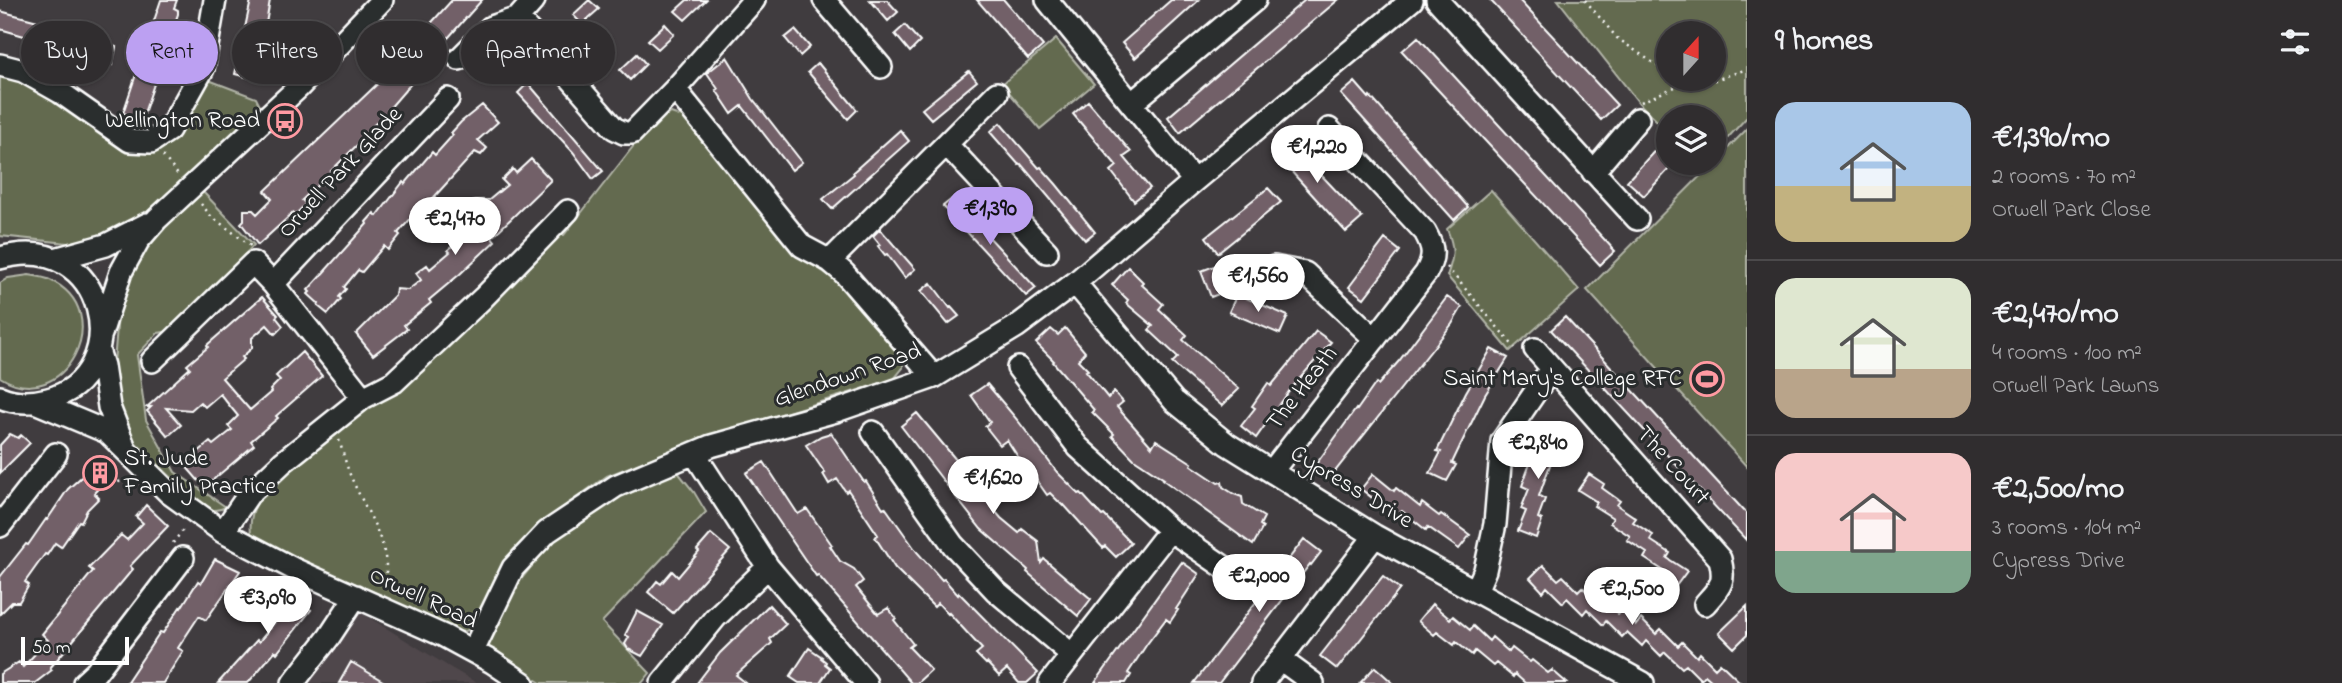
<!DOCTYPE html>
<html lang="en">
<head>
<meta charset="utf-8">
<style>
  :root { --surface:#302d2f; --page:#383537; --text:#f1f3f6; --muted:#a8a8aa; --line:#4b494b; --accent:#bca0f2 }
  body { margin:0; font-family:"Indie Flower",sans-serif; background:var(--page); color:var(--text); height:100vh; display:flex; flex-direction:column; font-size:26px; white-space:nowrap }
  * { box-sizing:border-box; margin:0 }
  p { font-size:23px; color:var(--muted) }
  .icon { flex:none; width:38px; height:38px; fill:none; stroke:currentColor; stroke-width:2; stroke-linecap:round; stroke-linejoin:round }
  .map { position:relative; flex:1; overflow:hidden }
  .details { display:flex; flex-direction:column; background:var(--surface); width:595px }
  .details>* { flex:none }
  .hud { position:absolute; left:21px; top:21px; width:665px; height:63px; display:flex; gap:14px }
  .needle { width:46px; rotate:21deg }
  .fabs { position:absolute; left:1656px; top:21px; display:grid; gap:14px }
  .fabs a { display:grid; place-items:center; width:70px; height:70px; border-radius:50%; background:var(--surface); box-shadow:0 2px 5px #0004,0 0 0 2px var(--line); font-size:35px }
  .scale { position:absolute; left:21px; bottom:18px; width:108px; box-sizing:border-box; padding-left:7px; border:4px solid #fff; border-top:0; font-size:19px; line-height:24px; white-space:nowrap; color:#fff; -webkit-text-stroke:5px #2a2d2e; paint-order:stroke }
  .price { position:absolute; translate:-50% -60px; padding:0 16px; border-radius:24px; background:#fff; color:#222; font-size:23px; line-height:46px; filter:drop-shadow(0 2px 4px #0008) }
  .price::after { content:''; position:absolute; left:50%; top:42px; width:21px; height:16px; margin-left:-10px; background:inherit; clip-path:polygon(0 0,100% 0,50% 100%) }
  .price.active { background:var(--accent); color:#111 }
  ul { padding:0; list-style:none }
  li { display:flex; align-items:center; gap:21px; height:175px; padding:0 28px }
  li+li { border-top:2px solid var(--line) }
  li span { display:grid; place-items:center; flex:none; width:196px; height:140px; border-radius:21px; color:#555 }
  li>.icon { margin-inline-start:auto }
  span .icon { width:84px; height:84px; fill:#fffc; stroke-width:1 }
  li b { font-size:30px }
  h2 { display:flex; justify-content:space-between; align-items:center; height:84px; padding:0 28px; font-size:30px }
  .tag { padding:0 24px; border-radius:32px; background:var(--surface); box-shadow:0 2px 5px #0004,0 0 0 2px var(--line); font-size:24px; line-height:63px }
  .tag.active { background:var(--accent); color:#111 }
  main { display:flex; flex:1; min-height:0 }
  .map>svg:first-child { display:block }
  .built { fill:#4f474b }
  .green { fill:#646b50; stroke:#b2b5a8; stroke-width:2; fill-rule:evenodd }
  .building { fill:#726068; stroke:#fff; stroke-width:2 }
  .lines { fill:none; stroke-linecap:round; stroke-linejoin:round }
  .minor-casing { stroke:#fff; stroke-width:26 }
  .path { stroke:#fff; stroke-width:2.5; stroke-dasharray:2 5; stroke-linecap:butt }
  .minor { stroke:#2a2d2e; stroke-width:21 }
  .labels { text-anchor:middle; dominant-baseline:central; stroke-width:6; stroke-linejoin:round; paint-order:stroke }
  .poi-label { font-size:24px; fill:#fff; stroke:#2a2d2e; text-anchor:end }
  .street-label { font-size:24px; fill:#fff; stroke:#2a2d2e }
</style>
</head>
<body>
<main>
<div class="map">
<svg width="1747" height="683" viewBox="0 0 1747 683">
  <rect width="100%" height="100%" fill="#403c3f"/>
  <filter id="ink" filterUnits="userSpaceOnUse"><feTurbulence type="fractalNoise" baseFrequency=".0143" numOctaves="2"/><feDisplacementMap in="SourceGraphic" scale="14" xChannelSelector="R" yChannelSelector="G"/><feConvolveMatrix kernelMatrix="1 2 1 2 8 2 1 2 1" color-interpolation-filters="sRGB"/></filter>
  <g filter="url(#ink)">
    <!-- built -->
    <path class="built" d="M360 612 451 668 477 683H304Z"/>
    <!-- green -->
    <path class="green" d="M1558 0H1747V117L1713 154V117H1668V132L1639 103ZM1668 33H1713V79H1668Z
      M1056 39 1094 84 1040 129 1002 84Z
      M0 74 21 79 148 150 206 79 256 98 261 108 131 227 77 244 0 236Z
      M671 113 688 119 795 252 848 289 903 355V368L894 379 695 441 607 476 548 518 512 552 468 630 457 633 381 595 263 544 251 533C247 502 271 487 290 465L554 235H564L653 121Z
      M1747 129V467L1587 290Z
      M1491 190 1579 290 1510 351 1447 276C1454 256 1455 249 1447 229Z
      M203 192 254 245 171 331 158 333 137 355 146 420 175 472 226 507C216 512 210 510 201 506L134 441 122 424 113 375 119 302 129 266 154 237Z
      M29 275C35 276 44 277 50 280 119 312 63 417 0 377V283L8 278Z
      M677 471 694 492 706 512 602 622 650 673 642 683H541L492 653 488 646 489 638 518 583 553 540 620 497Z"/>
    <!-- building -->
    <path class="building" d="M161 0H177L174 8 178 10V14L142 119 123 113Z
      M251 0H270L260 59 254 79 235 74Z
      M452 0H482L440 47 446 52 434 63 432 61 414 80 388 110 390 112 380 123 378 121 359 140 361 142 356 146 331 171 334 174 323 184 321 182 302 200 306 204 295 215 293 213 258 245 241 223 244 220V210H253L257 214 272 199 265 191 391 71 388 68 411 44 408 41 421 28 424 31Z
      M589 0 599 9 582 24 573 15Z
      M687 0H706L685 20 675 11Z
      M870 0H887L898 12 888 21Z
      M977 0H1004L1043 46 1028 59Z
      M1171 0H1199L1135 58 1122 43Z
      M1305 0H1338L1180 133 1168 117Z
      M1490 0H1519L1617 105 1601 120Z
      M0 11 79 32 78 37 116 47 112 65 78 57 79 52 0 29Z
      M665 24 674 34 658 49 648 40Z
      M905 25 920 42 910 52 895 34Z
      M795 30 810 47 800 56 785 38Z
      M1418 37 1615 251 1600 265 1402 51Z
      M496 51 512 68 503 77 487 61Z
      M637 54 646 64 630 80 620 70Z
      M727 57 753 99 802 162 792 170 742 106 732 114 716 90 718 89 707 73Z
      M818 63 857 110 848 119 808 72Z
      M969 71 977 81 931 119 922 109Z
      M1355 82 1369 98 1370 96 1468 207 1454 220 1341 94Z
      M528 83 603 171 593 179 573 152 518 93Z
      M1088 101 1131 152 1124 157 1150 188 1134 201 1111 171 1117 166 1073 114Z
      M482 105 498 122 478 140 487 148 481 155 475 152 416 217 414 215 398 233 400 235 388 250 384 246 362 272 358 270 344 287 346 289 339 297 341 299 328 314 318 306 319 304 308 294 310 292 308 290 367 224 366 222 374 213 377 216 403 182 405 184 432 152 435 155 453 135 451 133 461 122Z
      M1000 123 1039 168 1041 167 1056 184 1095 232 1085 240 1021 164 1019 165 990 132Z
      M900 130 909 141 832 209 823 199 854 174 853 172Z
      M1286 138 1362 218 1346 232 1272 150Z
      M1661 144 1668 150V170L1644 196 1627 181Z
      M531 159 551 180 492 237 495 241 460 274 429 300 431 303 404 325 407 329 373 355 356 334 395 295 396 289 408 290 421 280 416 273 427 265 430 269 450 252 448 250 463 236 460 233 485 210 475 200H489L507 185 502 180 513 169 516 173Z
      M1268 188 1281 202 1218 253 1206 237Z
      M953 198 1036 288 1026 296 943 206Z
      M880 229 915 269 905 278 887 254 885 255 878 246 880 245 873 236Z
      M1385 239 1400 251 1364 298 1349 287Z
      M1222 263 1232 289 1211 297 1201 271Z
      M1128 267 1143 282 1141 284 1163 304 1159 309 1187 335 1183 340 1239 389 1222 406 1172 363 1178 357 1149 330 1153 326 1126 303 1128 300 1112 285Z
      M931 283 950 308 951 307 959 316 948 324 921 291Z
      M1237 294 1288 316 1280 334 1229 312Z
      M262 297 278 315 276 317 283 326 275 334 267 325 252 338V348L242 357 244 359 222 378 250 410 271 392 270 390 280 380 276 376 302 352 322 376 276 416 278 418 251 441 254 445 207 485 206 484 203 486 184 464 210 442 213 445 232 430 228 426 238 416 220 394 205 407 200 402 191 410 166 408 181 425 168 436 147 411 151 407H147L190 368 187 365 208 347 207 345Z
      M1447 297 1462 307 1452 324 1329 479 1314 467 1356 409 1357 410 1376 383 1378 385 1399 361Z
      M1565 317 1747 514V541L1551 330Z
      M1065 328 1085 352 1078 360 1088 370 1086 371 1108 398 1114 392 1123 402 1117 407 1152 447 1156 440 1192 463 1191 465 1218 483 1222 482 1223 487 1234 494 1242 497 1243 504 1264 517 1260 525 1263 527 1253 545 1163 480 1164 479 1134 459 1112 436 1114 434 1092 412 1094 410 1053 362 1054 361 1036 343 1051 329 1058 335Z
      M1316 331 1331 342 1290 390 1256 438 1241 426 1255 408 1252 406 1268 383 1271 386Z
      M1491 349 1508 358 1485 395 1462 442 1452 463 1456 465 1447 481 1430 473 1441 452 1437 451 1466 392Z
      M987 384 1019 422 1057 472 1079 494 1081 493 1102 516 1104 515 1131 543 1116 557 1105 546 1103 548 1064 505 1063 506 1050 493 1047 495 1030 471 1023 475 1015 463 1020 460 1007 440 1000 445 985 426 990 422 971 395Z
      M917 413 962 467 979 486 982 483 991 494 985 499 1001 518 1019 533 1022 529 1038 541 1041 563 1044 559 1091 599 1078 616 1027 572 1028 570 981 529 959 501 901 426Z
      M1543 427 1561 434 1539 496 1545 499 1538 518 1542 520 1536 538 1518 531 1526 511 1521 509 1529 489 1522 486Z
      M831 433 864 482 866 481 883 508 885 507 917 552 942 580 944 579 958 595 959 593 1038 673 1027 683H1019L1007 669 999 676 987 663 986 664 976 654 982 649 949 613 948 614 938 603 934 607 895 568 875 537 878 535 848 490 846 492 837 479 829 484 823 474 825 473 806 445 821 436Z
      M10 434 18 438 21 435 30 443 0 473V445Z
      M764 462 798 514 807 509 832 545 830 546 840 561 854 569 863 581 856 587 878 614 888 608 896 618 894 620 913 644 909 647 931 670 917 683H911L818 575 816 576 746 473Z
      M97 463 110 476 94 493 99 498 87 510 81 522 79 521 61 547 55 543 47 555 45 554 25 582 29 585 19 602H12L0 614V577L26 544 28 545 46 519 47 520 68 489Z
      M1373 474 1394 491 1396 488 1420 507 1422 503 1439 516 1441 514 1470 535 1459 549 1428 527 1426 530 1402 511 1399 514 1378 498 1376 501 1361 489Z
      M1589 474 1604 484 1602 488 1620 501 1617 505 1636 518 1633 522 1653 535 1650 540 1670 553 1667 558 1687 571 1676 586 1661 576 1664 571 1644 558 1647 553 1627 540 1630 536 1610 523 1613 518 1594 506 1597 502 1578 490Z
      M146 505 168 526 130 566 133 569 50 668 52 670 35 683H0V674L19 662 23 667 48 640 42 634 93 571 89 568 121 535 127 540 143 523 136 517Z
      M711 534 730 550 673 613 648 592 657 581 661 584 672 571 678 577 699 552 697 550Z
      M1304 539 1321 552 1311 565 1310 564 1219 683H1194Z
      M215 559 240 571 206 620 199 616 178 648 183 651 163 683H126L160 632 163 633 180 607 181 608 198 581 201 583Z
      M1182 562 1199 574 1176 609 1178 610 1170 622 1166 619 1147 644 1128 673 1131 675 1126 683H1095Z
      M1543 565 1558 580 1563 576 1578 591 1582 587 1598 602 1602 598 1618 614 1622 611 1636 625 1641 619 1656 634 1661 629 1678 646 1682 642 1697 657 1700 653 1715 668 1720 663 1741 683H1714L1705 675 1701 680 1686 665 1682 668 1665 652 1661 656 1646 641 1642 646 1627 632 1622 637 1606 621 1603 625 1587 609 1583 614 1567 598 1563 603 1547 587 1543 592 1530 578Z
      M1383 576 1400 589 1337 669 1320 656Z
      M259 582 284 603 291 594 311 610 277 653 275 651 248 683H218L257 640 259 642 280 616 251 592Z
      M1432 604 1450 619 1453 616 1470 630 1473 626 1489 641 1492 637 1509 652 1512 648 1530 662 1532 660 1548 673 1552 670 1567 683H1525L1515 674 1513 677 1496 663 1493 666 1475 651 1472 655 1456 642 1454 645 1437 632 1434 635 1418 621Z
      M769 605 786 624 770 639 772 643 736 675 746 683H697L720 653Z
      M1747 606V635L1734 648 1719 633Z
      M637 611 663 625 642 656 628 649 625 644 629 637 625 635Z
      M809 648 822 657 821 658 826 662 825 664 830 668 820 683H799L790 677Z
      M351 662 386 683H339Z
      M1375 667 1393 683H1360Z"/>
    <g class="lines">
      <!-- minor casing -->
      <g class="minor-casing">
        <path id="minor" d="M534 0 518 18 614 128 624 133H632L675 89
          M754 0 675 89 802 246 830 261 844 273 934 377
          M824 0 881 67
          M1047 0 1194 181
          M1437 0 1637 219
          M459 59 491 27 518 18
          M0 65 23 71 60 92 130 141 151 142 169 130 203 69 215 0
          M1132 103 1255 0
          M947 145 1047 252
          M1593 172 1638 119
          M0 258C108 228 136 376 48 399 32 403 16 404 0 397
          M55 259 106 245 147 224
          M830 261 997 93
          M1274 267 1305 273 1375 339
          M1075 283 1174 401 1227 444 1375 536 1643 683
          M273 284 448 99
          M101 334 121 272 138 241 157 219 299 87 382 0
          M1535 349 1720 559C1726 583 1720 587 1705 604
          M98 350 103 366 109 407 124 446
          M152 361 253 263 273 284 363 398
          M1018 368 1078 447 1170 530 1224 567
          M35 402 107 432 169 493 223 532 294 569 444 636 492 662 523 683
          M873 432 953 545 996 591 1071 654
          M694 453 768 567 866 683
          M1272 471 1426 273C1435 256 1434 248 1425 232L1329 129
          M0 526 56 454
          M223 532 249 494 283 462 363 398 394 382 483 298 568 211
          M1476 591 1485 570 1495 524 1502 441 1551 369
          M473 651 513 568 547 532 616 486 711 446 836 411 934 377 1016 327 1075 283 1194 181 1412 0
          M1280 659 1313 683
          M84 683 96 672 183 558
          M293 683 329 637 356 596
          M662 683 715 618 768 567
          M1050 683 1170 530
          M1262 683 1375 536"/>
      </g>
      <!-- path -->
      <path class="path" d="M1585 0 1617 38 1668 73
        M1678 79 1684 83
        M1641 102 1684 83 1715 80 1747 69
        M163 156 179 176
        M201 204 211 216 251 246
        M1447 267 1515 348
        M339 440C343 452 346 465 351 477 365 510 392 545 385 582
        M112 478 120 482 130 477
        M173 543 185 527"/>
      <!-- minor -->
      <use href="#minor" class="minor"/>
    </g>
  </g>
  <!-- icons -->
  <defs>
    <g id="bus-ring" transform="scale(1.75)"><circle r="9.5" fill="#2a2d2e" stroke="#ff9aa2" stroke-width="1.5"/><path d="M-5-6H5V4H4V6H2V4H-2V6H-4V4H-5ZM-3.5-4V0h7V-4ZM-3.5 1.2v1.5H-2V1.2ZM2 1.2v1.5H3.5V1.2Z" fill="#ff9aa2"/></g>
    <g id="stadium-ring" transform="scale(1.75)"><circle r="9.5" fill="#2a2d2e" stroke="#ff9aa2" stroke-width="1.5"/><path d="M0-5a6.5 5 0 1 0 0 10a6.5 5 0 1 0 0-10ZM-3.5-1.8h7v3.6h-7Z" fill="#ff9aa2"/></g>
    <g id="building-ring" transform="scale(1.75)"><circle r="9.5" fill="#2a2d2e" stroke="#ff9aa2" stroke-width="1.5"/><path d="M-4-6H4V6H1V3H-1V6H-4ZM-2.5-4.3h1.7v1.8h-1.7ZM.8-4.3h1.7v1.8H.8ZM-2.5-1h1.7V.8h-1.7ZM.8-1h1.7V.8H.8Z" fill="#ff9aa2"/></g>
  </defs>
  <g fill-rule="evenodd">
    <use href="#bus-ring" x="285" y="121"/>
    <use href="#stadium-ring" x="1707" y="379"/>
    <use href="#building-ring" x="100" y="473"/>
  </g>
  <g class="labels">
    <!-- poi labels -->
    <g class="poi-label">
      <text x="260" y="121">Wellington Road</text>
      <text x="1682" y="379">Saint Mary's College RFC</text>
      <text x="124" y="459" text-anchor="start">St. Jude<tspan x="124" dy="28">Family Practice</tspan></text>
    </g>
    <!-- street labels -->
    <g class="street-label">
      <text transform="translate(341 173) rotate(-47)">Orwell Park Glade</text>
      <text transform="translate(848 376) rotate(-19)">Glendown Road</text>
      <text transform="translate(1303 389) rotate(-52)">The Heath</text>
      <text transform="translate(1672 466) rotate(48)">The Court</text>
      <text transform="translate(1351 488) rotate(31)">Cypress Drive</text>
      <text transform="translate(423 599) rotate(25)">Orwell Road</text>
    </g>
  </g>
</svg>
<div class="fabs">
<a><svg class="needle" viewBox="-14 -14 28 28"><path d="M0-13l5 13h-10z" fill="#e53935"/><path d="M0 13l5-13h-10z" fill="#a8a8aa"/></svg></a>
<a><svg class="icon" aria-label="layers" viewBox="0 0 24 24"><path d="M12 4l9 5-9 5-9-5zM3 14l9 5 9-5"/></svg></a>
</div>
<div class="scale">50 m</div>
<b class="price" style="left:1317px;top:185px">€1,220</b>
<b class="price active" style="left:990px;top:247px">€1,390</b>
<b class="price" style="left:455px;top:257px">€2,470</b>
<b class="price" style="left:1258px;top:314px">€1,560</b>
<b class="price" style="left:1538px;top:481px">€2,840</b>
<b class="price" style="left:993px;top:516px">€1,620</b>
<b class="price" style="left:1259px;top:614px">€2,000</b>
<b class="price" style="left:1632px;top:627px">€2,500</b>
<b class="price" style="left:268px;top:636px">€3,090</b>
<div class="hud">
<a class="tag">Buy</a>
<a class="tag active">Rent</a>
<a class="tag">Filters</a>
<a class="tag">New</a>
<a class="tag">Apartment</a>
</div>
</div>
<section class="details">
<h2>9 homes<svg class="icon" aria-label="filters" viewBox="0 0 24 24"><path d="M4 7h16M4 17h16"/><circle cx="9" cy="7" r="2"/><circle cx="15" cy="17" r="2"/></svg></h2>
<ul>
<li><span style="background:linear-gradient(#a9c7e8 60%,#c2b280 0)"><svg class="icon" aria-label="home" viewBox="0 0 24 24"><path d="M3 11l9-7 9 7M6 9v11h12V9"/></svg></span><div><b>€1,390/mo</b><p>2 rooms · 70 m²</p><p>Orwell Park Close</p></div></li>
<li><span style="background:linear-gradient(#dfe7d0 65%,#b9a48a 0)"><svg class="icon" aria-label="home" viewBox="0 0 24 24"><path d="M3 11l9-7 9 7M6 9v11h12V9"/></svg></span><div><b>€2,470/mo</b><p>4 rooms · 100 m²</p><p>Orwell Park Lawns</p></div></li>
<li><span style="background:linear-gradient(#f6c9c9 70%,#7fa58c 0)"><svg class="icon" aria-label="home" viewBox="0 0 24 24"><path d="M3 11l9-7 9 7M6 9v11h12V9"/></svg></span><div><b>€2,500/mo</b><p>3 rooms · 104 m²</p><p>Cypress Drive</p></div></li>
</ul>
</section>
</main>
</body>
</html>
